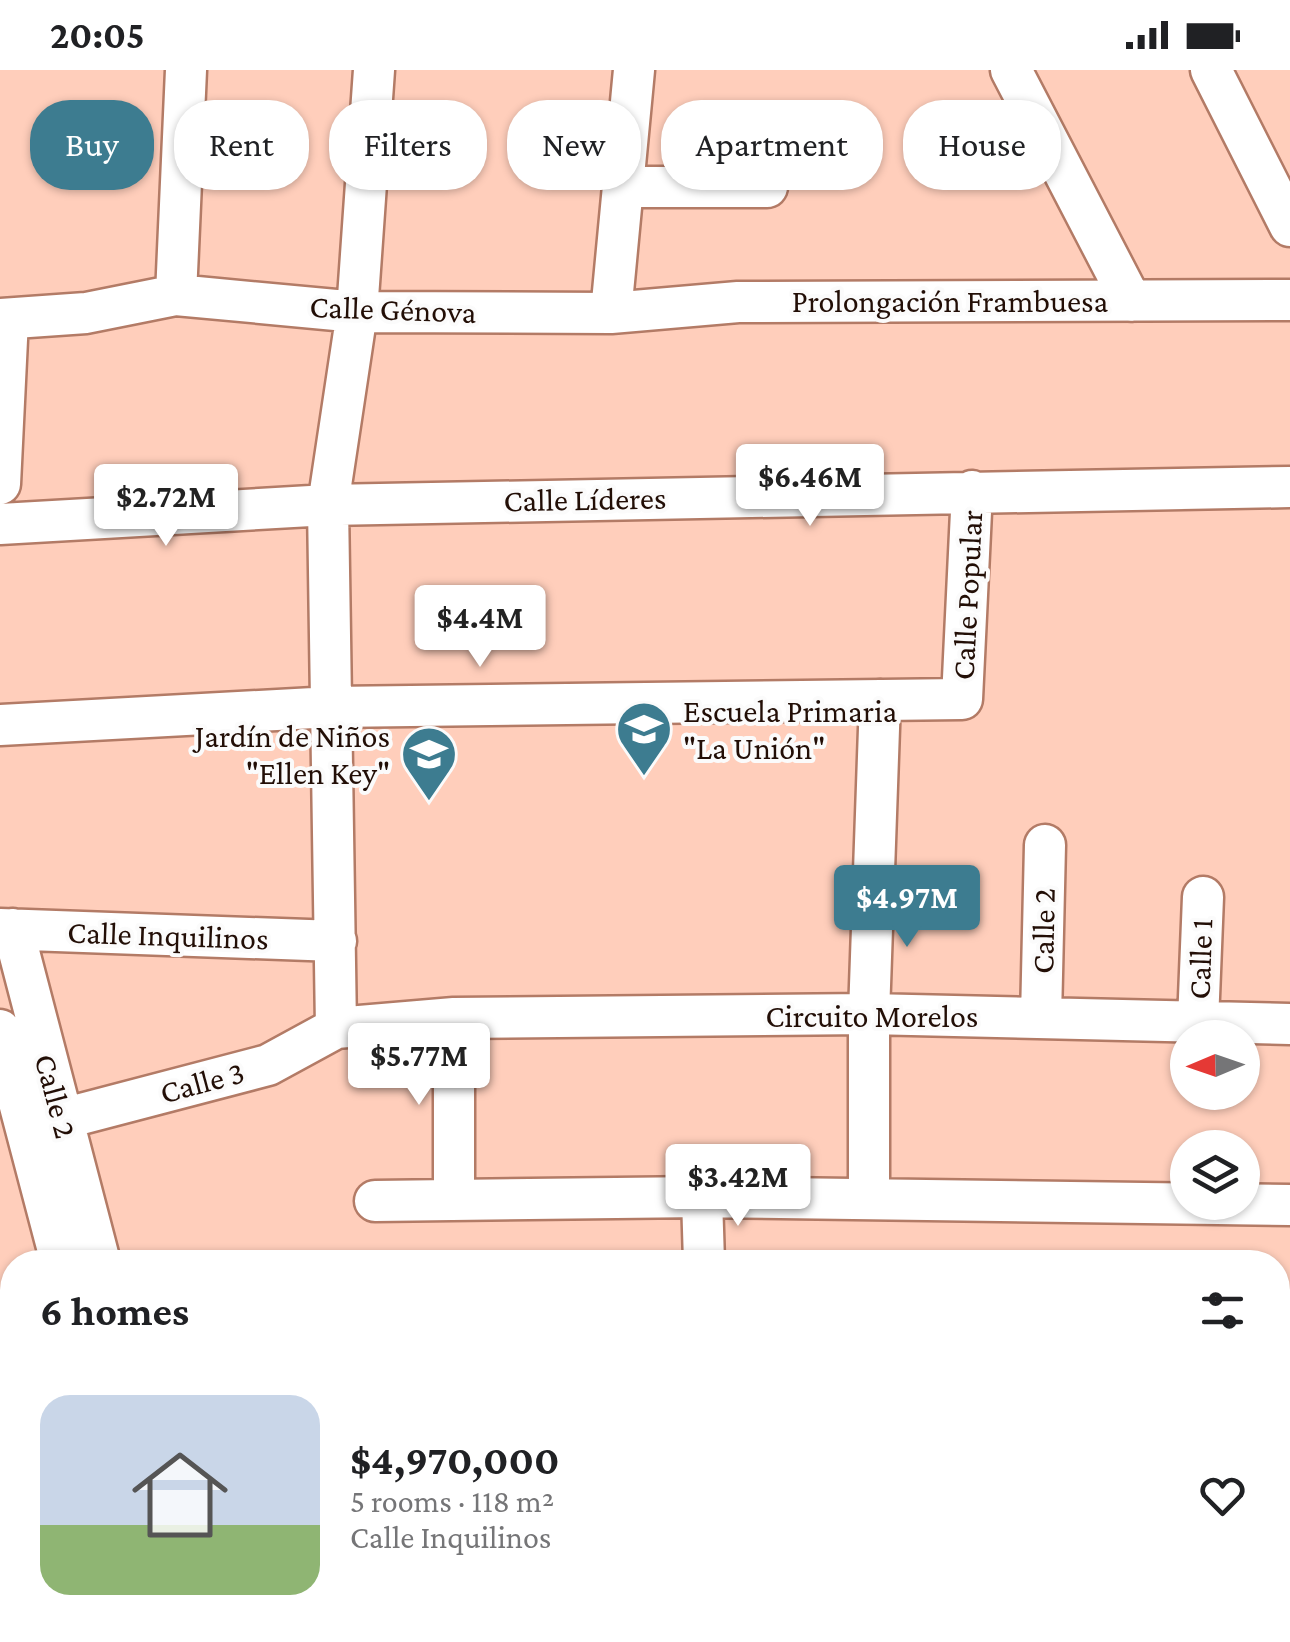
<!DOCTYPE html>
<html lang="en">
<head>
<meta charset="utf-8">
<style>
  :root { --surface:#fff; --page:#f6f6f6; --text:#202124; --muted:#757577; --accent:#3d7c90 }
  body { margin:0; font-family:"Crimson Pro",serif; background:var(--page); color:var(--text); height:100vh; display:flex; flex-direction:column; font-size:38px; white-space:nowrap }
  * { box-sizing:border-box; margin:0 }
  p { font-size:32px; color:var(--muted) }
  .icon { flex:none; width:55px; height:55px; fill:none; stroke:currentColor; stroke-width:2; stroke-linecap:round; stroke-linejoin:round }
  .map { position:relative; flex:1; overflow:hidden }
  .side { position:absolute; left:0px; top:1180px; width:1290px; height:392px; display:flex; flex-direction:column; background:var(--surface); border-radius:40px 40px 0 0; box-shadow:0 2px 8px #0004 }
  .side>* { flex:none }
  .guide { position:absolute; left:30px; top:30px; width:1230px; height:90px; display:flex; gap:20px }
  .needle { width:65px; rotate:268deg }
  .tools { position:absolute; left:1170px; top:950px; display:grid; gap:20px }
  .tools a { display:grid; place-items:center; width:90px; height:90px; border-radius:50%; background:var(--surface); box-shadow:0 2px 8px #0004; font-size:50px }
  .price { position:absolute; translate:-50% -85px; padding:0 22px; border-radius:10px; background:#fff; color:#222; font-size:32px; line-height:65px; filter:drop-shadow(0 2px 5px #0008) }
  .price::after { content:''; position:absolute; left:50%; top:60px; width:30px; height:22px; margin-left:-15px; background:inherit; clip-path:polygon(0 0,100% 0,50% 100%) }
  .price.current { background:var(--accent); color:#fff }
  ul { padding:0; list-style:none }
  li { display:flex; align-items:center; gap:30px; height:250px; padding:0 40px }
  li span { display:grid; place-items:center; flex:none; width:280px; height:200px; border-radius:30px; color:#555 }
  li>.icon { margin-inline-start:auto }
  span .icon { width:120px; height:120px; fill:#fffc; stroke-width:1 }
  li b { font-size:42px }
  h2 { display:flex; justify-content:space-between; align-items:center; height:120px; padding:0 40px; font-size:42px }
  .chip { padding:0 35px; border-radius:40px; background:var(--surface); box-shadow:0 2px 8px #0004; font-size:35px; line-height:90px }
  .chip.current { background:var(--accent); color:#fff }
  .status { display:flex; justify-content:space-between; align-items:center; height:70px; padding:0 50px; background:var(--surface); direction:ltr }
  .status svg { height:28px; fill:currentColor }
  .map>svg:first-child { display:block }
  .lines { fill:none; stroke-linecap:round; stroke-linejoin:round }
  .minor-casing { stroke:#b37b66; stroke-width:45 }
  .major-casing { stroke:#fff; stroke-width:55 }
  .minor { stroke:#fff; stroke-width:40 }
  .major { stroke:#88d1b3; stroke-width:50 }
  .labels { text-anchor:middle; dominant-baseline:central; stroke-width:8; stroke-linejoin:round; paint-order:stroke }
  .street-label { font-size:32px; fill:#220e06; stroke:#fbfbfb }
  .poi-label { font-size:32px; fill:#220e06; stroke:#fbfbfb; text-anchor:start }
</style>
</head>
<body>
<div class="status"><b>20:05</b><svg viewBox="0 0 49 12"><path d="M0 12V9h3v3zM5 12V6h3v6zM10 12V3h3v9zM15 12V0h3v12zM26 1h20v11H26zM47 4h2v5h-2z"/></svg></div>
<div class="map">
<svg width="1290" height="1572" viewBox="0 0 1290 1572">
  <rect width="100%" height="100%" fill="#ffcebb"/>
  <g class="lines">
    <!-- minor casing -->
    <g class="minor-casing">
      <path id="minor" d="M1011 0 1131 231
        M1211 0 1290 156
        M623 117H767
        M176 225 186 0
        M611 243 634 0
        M0 249 86 243 176 225 357 242 611 243 738 232 1290 230
        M0 414 8 249
        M0 454 328 435 1290 417
        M0 655 332 637 962 629 972 421
        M0 859 336 871
        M13 859 100 1192
        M1041 948 1045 775
        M1198 952 1203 827
        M336 958 328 435 357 242 374 0
        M0 960 61 1192
        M62 1049 268 995 336 958 454 948 869 944 1290 954
        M702 1127 704 1192
        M454 1128V948
        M869 1129V944L880 630
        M375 1131 702 1127 1290 1135
        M0 1269 12 1266
        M0 1457 12 1454
        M1278 1462 1290 1456
        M157 1560 160 1572
        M195 1560 198 1572
        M1046 1572 1073 1560"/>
    </g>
    <!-- major casing -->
    <g class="major-casing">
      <path id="major" d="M661 1572H768"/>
    </g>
    <!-- minor -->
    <use href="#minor" class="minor"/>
    <!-- major -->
    <use href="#major" class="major"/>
  </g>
  <!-- icons -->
  <defs>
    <g id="school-pin" transform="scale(2.875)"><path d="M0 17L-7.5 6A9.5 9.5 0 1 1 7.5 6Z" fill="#3d7c90" stroke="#fbfbfb"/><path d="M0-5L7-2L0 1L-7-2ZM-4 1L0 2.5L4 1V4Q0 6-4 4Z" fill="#fff"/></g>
  </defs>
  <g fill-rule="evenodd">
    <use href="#school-pin" x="644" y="659"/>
    <use href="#school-pin" x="429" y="684"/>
  </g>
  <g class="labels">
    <!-- street labels -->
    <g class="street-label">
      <text x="950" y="231">Prolongación Frambuesa</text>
      <text transform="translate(393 239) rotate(2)">Calle Génova</text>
      <text transform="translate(585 429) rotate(-1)">Calle Líderes</text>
      <text transform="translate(967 525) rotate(-87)">Calle Popular</text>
      <text transform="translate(1043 861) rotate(-89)">Calle 2</text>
      <text transform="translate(168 865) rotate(2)">Calle Inquilinos</text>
      <text transform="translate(1200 889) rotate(-88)">Calle 1</text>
      <text x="872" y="946">Circuito Morelos</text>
      <text transform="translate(202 1012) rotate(-15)">Calle 3</text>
      <text transform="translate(56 1026) rotate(75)">Calle 2</text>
    </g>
    <!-- poi labels -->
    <g class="poi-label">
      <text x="683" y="641">Escuela Primaria<tspan x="683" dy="37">"La Unión"</tspan></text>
      <text x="390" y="666" text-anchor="end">Jardín de Niños<tspan x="390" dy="37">"Ellen Key"</tspan></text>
    </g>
  </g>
</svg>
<div class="tools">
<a><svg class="needle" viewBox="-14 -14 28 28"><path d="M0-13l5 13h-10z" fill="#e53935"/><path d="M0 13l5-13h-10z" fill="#757577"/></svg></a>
<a><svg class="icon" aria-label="layers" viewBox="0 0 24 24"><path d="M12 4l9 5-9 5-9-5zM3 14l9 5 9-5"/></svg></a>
</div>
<b class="price" style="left:810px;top:459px">$6.46M</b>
<b class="price" style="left:166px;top:479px">$2.72M</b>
<b class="price" style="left:480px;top:600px">$4.4M</b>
<b class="price current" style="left:907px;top:880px">$4.97M</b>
<b class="price" style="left:419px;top:1038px">$5.77M</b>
<b class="price" style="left:738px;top:1159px">$3.42M</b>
<div class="guide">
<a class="chip current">Buy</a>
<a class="chip">Rent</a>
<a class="chip">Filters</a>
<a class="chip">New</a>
<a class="chip">Apartment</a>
<a class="chip">House</a>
</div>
<section class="side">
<h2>6 homes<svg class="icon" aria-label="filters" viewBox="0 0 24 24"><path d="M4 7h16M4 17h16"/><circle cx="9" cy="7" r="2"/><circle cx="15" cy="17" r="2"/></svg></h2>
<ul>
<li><span style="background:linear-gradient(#c9d6e8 65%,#8fb573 0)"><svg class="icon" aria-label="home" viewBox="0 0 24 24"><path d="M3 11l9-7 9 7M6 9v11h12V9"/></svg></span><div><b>$4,970,000</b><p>5 rooms · 118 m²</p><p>Calle Inquilinos</p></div><svg class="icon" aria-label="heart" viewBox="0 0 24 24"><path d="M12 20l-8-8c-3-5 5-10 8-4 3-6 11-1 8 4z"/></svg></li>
</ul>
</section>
</div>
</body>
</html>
